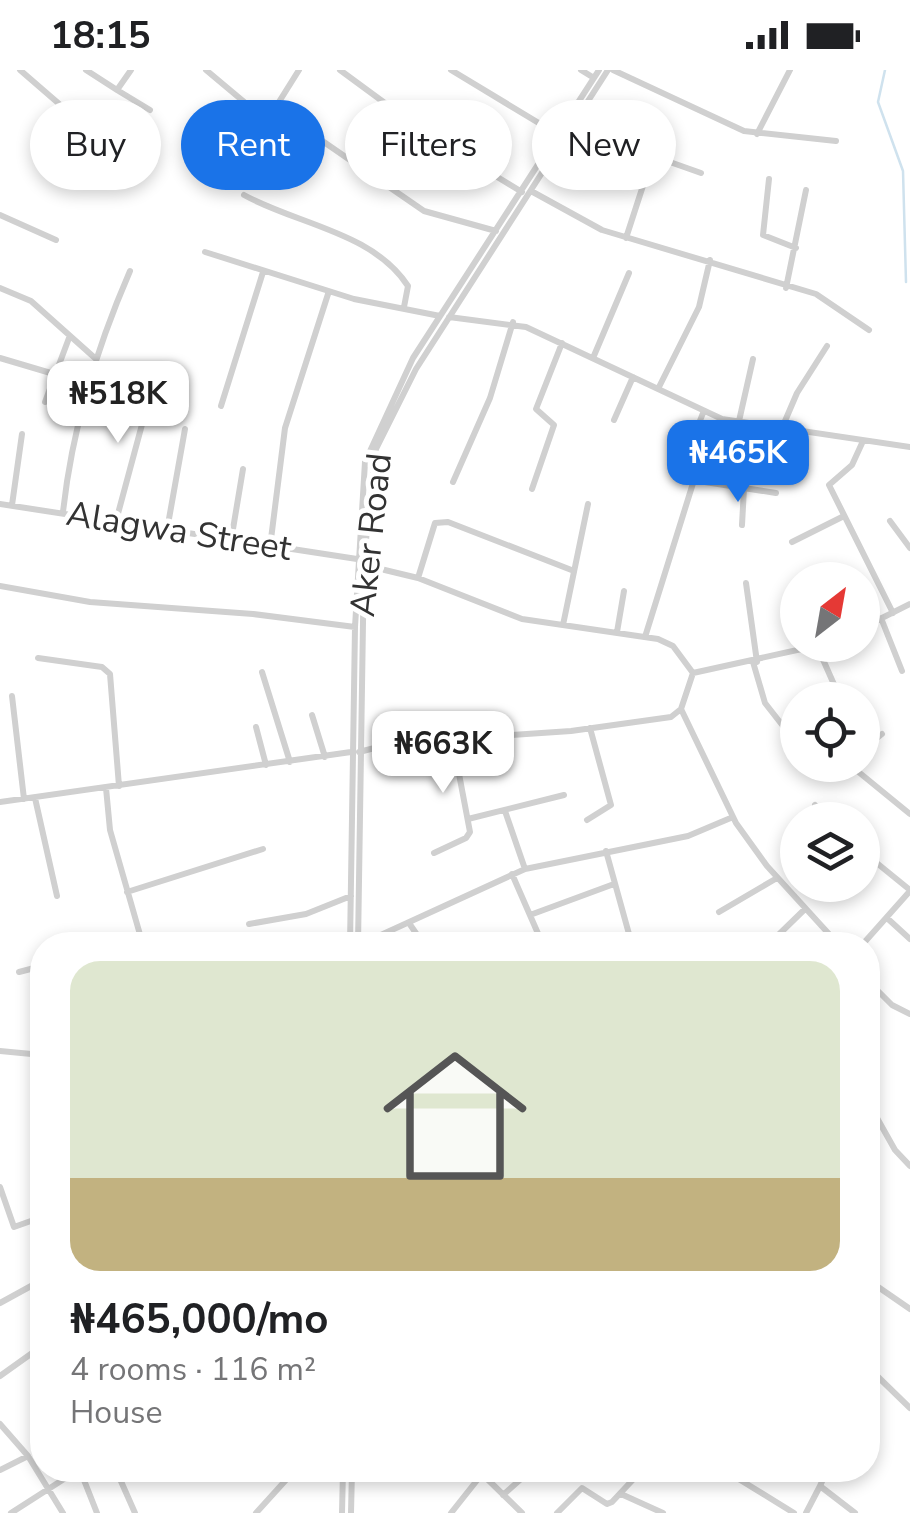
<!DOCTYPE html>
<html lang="en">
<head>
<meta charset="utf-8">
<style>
  :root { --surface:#fff; --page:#f6f6f6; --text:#202124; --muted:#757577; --line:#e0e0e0; --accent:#1a73e8 }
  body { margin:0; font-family:"Nunito Sans",sans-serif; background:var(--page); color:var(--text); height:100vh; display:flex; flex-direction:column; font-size:38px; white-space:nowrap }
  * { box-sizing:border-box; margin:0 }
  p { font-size:32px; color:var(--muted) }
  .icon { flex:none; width:55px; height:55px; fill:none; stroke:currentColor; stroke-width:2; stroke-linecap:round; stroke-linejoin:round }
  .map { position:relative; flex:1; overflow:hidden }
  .panel { position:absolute; left:30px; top:862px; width:850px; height:550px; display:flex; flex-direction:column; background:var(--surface); border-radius:40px; box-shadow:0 5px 15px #0003 }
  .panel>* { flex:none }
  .guide { position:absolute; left:30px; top:30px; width:850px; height:90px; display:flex; gap:20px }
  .needle { width:65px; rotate:31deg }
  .fabs { position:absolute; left:780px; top:492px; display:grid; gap:20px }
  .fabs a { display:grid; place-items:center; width:100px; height:100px; border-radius:50%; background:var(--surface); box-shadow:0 5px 15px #0003; font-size:50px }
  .price { position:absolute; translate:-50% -85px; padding:0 22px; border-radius:20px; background:#fff; color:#222; font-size:32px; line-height:65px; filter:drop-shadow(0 2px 5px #0008) }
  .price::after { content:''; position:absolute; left:50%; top:60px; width:30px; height:22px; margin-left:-15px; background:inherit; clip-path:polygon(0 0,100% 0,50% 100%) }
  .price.active { background:var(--accent); color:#fff }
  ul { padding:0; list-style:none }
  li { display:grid; align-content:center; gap:20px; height:530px; padding:0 40px }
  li+li { border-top:2px solid var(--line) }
  li span { display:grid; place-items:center; height:310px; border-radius:30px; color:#555 }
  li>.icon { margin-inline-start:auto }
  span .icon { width:180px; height:180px; fill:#fffc; stroke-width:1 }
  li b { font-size:42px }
  .chip { padding:0 35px; border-radius:45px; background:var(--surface); box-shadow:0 5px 15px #0003; font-size:35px; line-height:90px }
  .chip.active { background:var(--accent); color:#fff }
  .status { display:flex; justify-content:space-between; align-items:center; height:70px; padding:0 50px; background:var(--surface); direction:ltr }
  .status svg { height:28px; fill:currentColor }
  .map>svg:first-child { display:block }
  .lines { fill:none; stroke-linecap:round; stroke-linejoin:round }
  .stream { stroke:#cfe2ee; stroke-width:2.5 }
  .minor { stroke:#d0d0d0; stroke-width:6 }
  .labels { text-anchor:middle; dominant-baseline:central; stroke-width:10; stroke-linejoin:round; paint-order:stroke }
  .street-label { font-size:35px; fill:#333; stroke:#fff }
</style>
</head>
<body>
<div class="status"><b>18:15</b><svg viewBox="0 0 49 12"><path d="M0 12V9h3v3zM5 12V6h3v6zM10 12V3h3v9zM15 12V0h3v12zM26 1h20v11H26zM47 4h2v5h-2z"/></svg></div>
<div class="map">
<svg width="910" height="1443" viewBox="0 0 910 1443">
  <rect width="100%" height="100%" fill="#fff"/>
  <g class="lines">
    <!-- stream -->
    <path class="stream" d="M885 0 878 32 903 101 906 212"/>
    <!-- minor -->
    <path class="minor" d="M20 0 87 58 130 109
      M86 0 117 20 131 0
      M206 0 267 51 299 0
      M340 0 427 64 522 122
      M451 0 557 64
      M581 0 594 8
      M613 0 744 61 836 71
      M117 20 150 40
      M276 39 424 141 496 161
      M571 57 701 103
      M757 64 790 0
      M53 101 82 53
      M769 109 763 165 796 178
      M531 121 602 160 816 224 869 260
      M244 125C296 154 373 162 408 216L404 237
      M0 145 56 170
      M626 168 652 88
      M205 182 354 229 440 246
      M0 218 31 231 96 289
      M786 218 806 120
      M449 247 526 257 722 349 910 377
      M0 288 54 304
      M593 288 629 203
      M658 319 699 237 710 190
      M45 332 69 268
      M221 336 263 202
      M703 343 680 402 705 412 722 349
      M614 350 633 307
      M739 351 753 289
      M782 358 797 323 827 276
      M863 371 852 395 829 415 893 543
      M453 412 490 328 513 252
      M705 412 776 423
      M532 419 554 355 536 339 562 273
      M0 434 357 489
      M12 435 22 364
      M63 442C72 359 97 277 130 201
      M116 451 154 310
      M890 451 910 478
      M742 455 744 418
      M167 460 185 359
      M231 471 243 399
      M792 472 842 447
      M270 477 285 358 329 221
      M418 508 435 453 448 452 574 501
      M746 513 757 592
      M0 516 90 532 253 544 355 557
      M881 548 902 601
      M563 555 588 434
      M862 558 910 534
      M617 562 624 521
      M645 567 694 410
      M817 576 840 628
      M38 588 102 597 110 604 119 716
      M753 592 765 633 783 656
      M262 602 290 692
      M693 603 820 575
      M12 626 24 729
      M681 639 736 753 767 796 839 875
      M312 645 325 687
      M256 657 266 695
      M862 680 882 664
      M359 682 394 673 571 661 671 647 681 639 693 603 673 576 658 569 522 549 418 508 364 495
      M850 695 910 744
      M106 718 110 760 143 875
      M35 728 57 826
      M0 732 351 682
      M815 735 829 750
      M505 741 525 799
      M468 749 564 725
      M587 750 611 735 590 658
      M606 781 629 864
      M862 781 910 820
      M434 783 466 768 470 762 452 667
      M512 804 543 875
      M127 822 263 779
      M719 842 777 808
      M530 845 614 814
      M887 848 910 869
      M409 853 424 875
      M249 854 306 844 351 826
      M130 875 142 870
      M350 875 355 557 365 392 413 288 599 0
      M358 875 364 488 376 379 416 299 608 0
      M359 875 525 799 688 766 733 747
      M768 875 805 839
      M862 875 910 821
      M19 902 42 896
      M868 911 892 935 910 944
      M0 981 42 985
      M38 985 42 1013
      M868 1032 895 1080 910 1096
      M0 1117 14 1157 42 1147
      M868 1210 910 1239
      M0 1233 42 1210
      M874 1303 910 1338
      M0 1306 42 1276
      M0 1354 28 1386
      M0 1400 28 1386 63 1443
      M80 1400 97 1443
      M116 1400 135 1443
      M185 1400 189 1409
      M478 1400 522 1443
      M724 1400 794 1443
      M827 1400 820 1416 855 1443
      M621 1424 663 1443
      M503 1425 531 1400
      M11 1443 78 1400
      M256 1443 295 1400
      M342 1443 343 1400
      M351 1443 352 1400
      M451 1443 482 1404
      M557 1443 582 1418 607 1434 612 1432 642 1400
      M806 1443 820 1416"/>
  </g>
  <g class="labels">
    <!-- street labels -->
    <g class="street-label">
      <text transform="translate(179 461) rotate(9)">Alagwa Street</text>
      <text transform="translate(371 465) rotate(-84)">Aker Road</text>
    </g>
  </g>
</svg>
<div class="fabs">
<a><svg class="needle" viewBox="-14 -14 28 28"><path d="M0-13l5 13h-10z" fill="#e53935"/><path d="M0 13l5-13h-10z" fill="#757577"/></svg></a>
<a><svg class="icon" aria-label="locate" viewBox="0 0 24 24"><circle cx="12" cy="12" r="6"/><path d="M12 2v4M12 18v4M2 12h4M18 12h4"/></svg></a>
<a><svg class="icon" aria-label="layers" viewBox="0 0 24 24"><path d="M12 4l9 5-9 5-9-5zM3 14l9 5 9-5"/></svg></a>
</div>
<b class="price" style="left:118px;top:376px">₦518K</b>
<b class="price active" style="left:738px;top:435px">₦465K</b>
<b class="price" style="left:443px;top:726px">₦663K</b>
<div class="guide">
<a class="chip">Buy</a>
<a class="chip active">Rent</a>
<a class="chip">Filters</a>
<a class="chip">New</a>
</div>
<section class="panel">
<ul>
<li><span style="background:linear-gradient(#dfe7d0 70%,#c2b280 0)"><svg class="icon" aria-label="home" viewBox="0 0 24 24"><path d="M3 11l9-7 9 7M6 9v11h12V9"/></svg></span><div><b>₦465,000/mo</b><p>4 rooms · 116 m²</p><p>House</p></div></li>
</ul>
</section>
</div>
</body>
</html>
